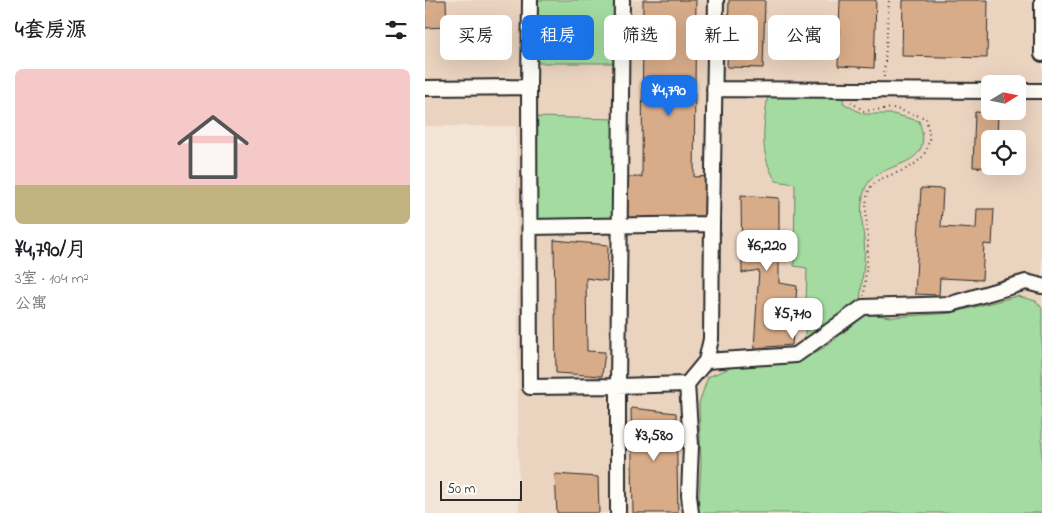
<!DOCTYPE html>
<html lang="zh">
<head>
<meta charset="utf-8">
<style>
  :root { --surface:#fff; --page:#f6f6f6; --text:#202124; --muted:#757577; --line:#e0e0e0; --accent:#1a73e8 }
  body { margin:0; font-family:"Indie Flower","LXGW WenKai TC",sans-serif; background:var(--page); color:var(--text); height:100vh; display:flex; flex-direction:column; font-size:19px; white-space:nowrap }
  * { box-sizing:border-box; margin:0 }
  p { font-size:16px; color:var(--muted) }
  .icon { flex:none; width:28px; height:28px; fill:none; stroke:currentColor; stroke-width:2; stroke-linecap:round; stroke-linejoin:round }
  .map { position:relative; flex:1; overflow:hidden }
  .details { display:flex; flex-direction:column; background:var(--surface); width:425px }
  .details>* { flex:none }
  .guide { position:absolute; left:15px; top:15px; width:475px; height:45px; display:flex; gap:10px }
  .needle { width:32px; rotate:80deg }
  .controls { position:absolute; left:556px; top:75px; display:grid; gap:10px }
  .controls a { display:grid; place-items:center; width:45px; height:45px; border-radius:8px; background:var(--surface); box-shadow:0 5px 20px #0002; font-size:25px }
  .scale { position:absolute; left:15px; bottom:12px; width:82px; box-sizing:border-box; padding-left:5px; border:2px solid #2b2b2b; border-top:0; font-size:14px; line-height:18px; white-space:nowrap; color:#2b2b2b; -webkit-text-stroke:4px #fdfcf7; paint-order:stroke }
  .price { position:absolute; translate:-50% -42px; padding:0 11px; border-radius:10px; background:#fff; color:#222; font-size:16px; line-height:32px; filter:drop-shadow(0 1px 2px #0008) }
  .price::after { content:''; position:absolute; left:50%; top:30px; width:15px; height:11px; margin-left:-8px; background:inherit; clip-path:polygon(0 0,100% 0,50% 100%) }
  .price.selected { background:var(--accent); color:#fff }
  ul { padding:0; list-style:none }
  li { display:grid; align-content:center; gap:10px; height:265px; padding:0 15px }
  li+li { border-top:1px solid var(--line) }
  li span { display:grid; place-items:center; height:155px; border-radius:8px; color:#555 }
  li>.icon { margin-inline-start:auto }
  span .icon { width:90px; height:90px; fill:#fffc; stroke-width:1 }
  li b { font-size:21px }
  h2 { display:flex; justify-content:space-between; align-items:center; height:60px; padding:0 15px; font-size:21px }
  .chip { padding:0 18px; border-radius:8px; background:var(--surface); box-shadow:0 5px 20px #0002; font-size:18px; line-height:45px }
  .chip.selected { background:var(--accent); color:#fff }
  main { display:flex; flex:1; min-height:0 }
  .map>svg:first-child { display:block }
  .built { fill:#ead3bf; fill-rule:evenodd }
  .green { fill:#a3dba0; stroke:#678366 }
  .building { fill:#d8ac89; stroke:#2b2b2b }
  .lines { fill:none; stroke-linecap:round; stroke-linejoin:round }
  .minor-casing { stroke:#2b2b2b; stroke-width:18 }
  .path { stroke:#2b2b2b; stroke-width:2; stroke-dasharray:1 4; stroke-linecap:butt }
  .minor { stroke:#fdfcf7; stroke-width:14 }
</style>
</head>
<body>
<main>
<section class="details">
<h2>4套房源<svg class="icon" aria-label="filters" viewBox="0 0 24 24"><path d="M4 7h16M4 17h16"/><circle cx="9" cy="7" r="2"/><circle cx="15" cy="17" r="2"/></svg></h2>
<ul>
<li><span style="background:linear-gradient(#f6c9c9 75%,#c2b280 0)"><svg class="icon" aria-label="home" viewBox="0 0 24 24"><path d="M3 11l9-7 9 7M6 9v11h12V9"/></svg></span><div><b>¥4,790/月</b><p>3室 · 104 m²</p><p>公寓</p></div></li>
</ul>
</section>
<div class="map">
<svg width="617" height="513" viewBox="0 0 617 513">
  <rect width="100%" height="100%" fill="#f2e4d6"/>
  <filter id="ink" filterUnits="userSpaceOnUse"><feTurbulence type="fractalNoise" baseFrequency=".02" numOctaves="2"/><feDisplacementMap in="SourceGraphic" scale="10" xChannelSelector="R" yChannelSelector="G"/><feConvolveMatrix kernelMatrix="1 2 1 2 8 2 1 2 1" color-interpolation-filters="sRGB"/></filter>
  <g filter="url(#ink)">
    <!-- built -->
    <path class="built" d="M0 0H617V513H94L91 126H0ZM565 84H592V111H565ZM565 139H592V166H565Z"/>
    <!-- green -->
    <path class="green" d="M110 0H193L192 63H108Z
      M343 94 419 95 418 103 438 114H468L494 121C513 174 452 157 440 189 434 207 437 221 439 239 441 260 436 283 435 304L380 340 382 268 369 266 370 184 351 181C333 153 339 126 343 94Z
      M108 117 192 119 191 223H108Z
      M592 296 611 301 617 308V513H273L276 464 274 403 283 377 307 367 373 362 400 347 442 314 467 317 527 313Z"/>
    <!-- building -->
    <path class="building" d="M0 0H21L22 27 0 28Z
      M218 0H271L269 177 284 176V218H201L202 177H217Z
      M304 0H340L338 68 302 67Z
      M415 0H451L449 68 413 66Z
      M478 0H563L562 58 477 56Z
      M550 112 573 113 572 139H565V166L571 168 548 167Z
      M496 188 518 189 516 227 551 229 552 209H569L567 245 559 244 557 280 515 278 514 295 490 294Z
      M316 195 354 198V283L372 286 367 345 329 348 334 270 317 273Z
      M129 240 183 245 182 281 161 278 162 351 180 352 177 376 131 373Z
      M206 408 251 413 253 513H208Z
      M130 474 173 477 174 513H132Z"/>
    <g class="lines">
      <!-- minor casing -->
      <g class="minor-casing">
        <path id="minor" d="M197 0 193 386 262 384
          M617 0V54
          M104 87 105 0
          M0 88 104 87 105 387 193 386V513
          M289 89 565 91
          M592 91H617
          M287 224 291 0
          M105 227 287 224 286 339 281 361
          M266 513 264 495 266 445 262 384 281 361 371 355 438 307 526 304 601 282 617 286"/>
      </g>
      <!-- path -->
      <path class="path" d="M459 77 464 0
        M426 102 439 111 468 108 501 118C502 125 505 134 504 141 497 179 449 169 443 193 439 208 442 223 443 238 443 257 440 277 439 296"/>
      <!-- minor -->
      <use href="#minor" class="minor"/>
    </g>
  </g>
</svg>
<div class="controls">
<a><svg class="needle" viewBox="-14 -14 28 28"><path d="M0-13l5 13h-10z" fill="#e53935"/><path d="M0 13l5-13h-10z" fill="#757577"/></svg></a>
<a><svg class="icon" aria-label="locate" viewBox="0 0 24 24"><circle cx="12" cy="12" r="6"/><path d="M12 2v4M12 18v4M2 12h4M18 12h4"/></svg></a>
</div>
<div class="scale">50 m</div>
<b class="price selected" style="left:244px;top:117px">¥4,790</b>
<b class="price" style="left:342px;top:272px">¥6,220</b>
<b class="price" style="left:368px;top:340px">¥5,710</b>
<b class="price" style="left:229px;top:462px">¥3,580</b>
<div class="guide">
<a class="chip">买房</a>
<a class="chip selected">租房</a>
<a class="chip">筛选</a>
<a class="chip">新上</a>
<a class="chip">公寓</a>
</div>
</div>
</main>
</body>
</html>
